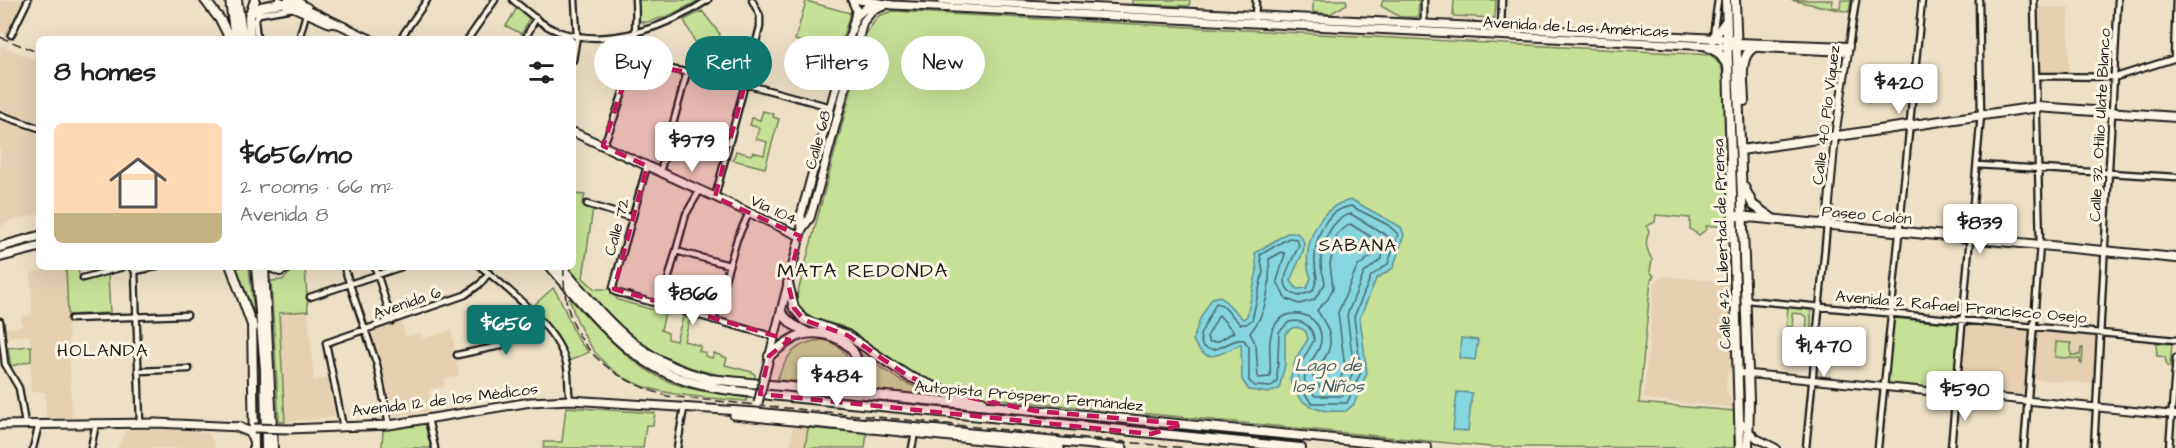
<!DOCTYPE html>
<html lang="en">
<head>
<meta charset="utf-8">
<style>
  :root { --surface:#fff; --page:#f6f6f6; --text:#222; --muted:#767676; --accent:#0f766e }
  body { margin:0; font-family:"Architects Daughter",sans-serif; background:var(--page); color:var(--text); height:100vh; display:flex; flex-direction:column; font-size:22px; white-space:nowrap }
  * { box-sizing:border-box; margin:0 }
  p { font-size:20px; color:var(--muted) }
  .icon { flex:none; width:33px; height:33px; fill:none; stroke:currentColor; stroke-width:2; stroke-linecap:round; stroke-linejoin:round }
  .map { position:relative; flex:1; overflow:hidden }
  .details { position:absolute; left:36px; top:36px; width:540px; height:234px; display:flex; flex-direction:column; background:var(--surface); border-radius:9px; box-shadow:0 6px 24px #0002 }
  .details>* { flex:none }
  .hud { position:absolute; left:594px; top:36px; width:570px; height:54px; display:flex; gap:12px }
  .price { position:absolute; translate:-50% -51px; padding:0 14px; border-radius:6px; background:#fff; color:#222; font-size:20px; line-height:39px; filter:drop-shadow(0 2px 3px #0008) }
  .price::after { content:''; position:absolute; left:50%; top:36px; width:18px; height:14px; margin-left:-9px; background:inherit; clip-path:polygon(0 0,100% 0,50% 100%) }
  .price.current { background:var(--accent); color:#fff }
  ul { padding:0; list-style:none }
  li { display:flex; align-items:center; gap:18px; height:150px; padding:0 18px }
  li span { display:grid; place-items:center; flex:none; width:168px; height:120px; border-radius:9px; color:#555 }
  li>.icon { margin-inline-start:auto }
  span .icon { width:72px; height:72px; fill:#fffc; stroke-width:1 }
  li b { font-size:26px }
  h2 { display:flex; justify-content:space-between; align-items:center; height:72px; padding:0 18px; font-size:26px }
  .tag { padding:0 21px; border-radius:27px; background:var(--surface); box-shadow:0 6px 24px #0002; font-size:21px; line-height:54px }
  .tag.current { background:var(--accent); color:#fff }
  .map>svg:first-child { display:block }
  .built { fill:#e5d1b2 }
  .green { fill:#c6e096; stroke:#717e59; stroke-width:1.5 }
  .water { fill:#85d6de; stroke:#5b8c90; stroke-width:1.5 }
  .lines { fill:none; stroke-linecap:round; stroke-linejoin:round }
  .shore { stroke:#46666a; stroke-width:1.5 }
  .minor-casing { stroke:#1c1c1c; stroke-width:9 }
  .tertiary-casing { stroke:#1c1c1c; stroke-width:10 }
  .secondary-casing { stroke:#1c1c1c; stroke-width:11 }
  .trunk-casing { stroke:#1c1c1c; stroke-width:12 }
  .minor { stroke:#fcf5e5; stroke-width:4.5 }
  .tertiary { stroke:#fcf5e5; stroke-width:6 }
  .secondary { stroke:#fcf5e5; stroke-width:7 }
  .trunk { stroke:#fcf5e5; stroke-width:8 }
  .rail { stroke:#1c1c1c; stroke-width:1.5; stroke-dasharray:9 4.5; stroke-linecap:butt }
  .secondary-bridge-casing { stroke:#1c1c1c; stroke-width:11; stroke-linecap:butt }
  .secondary-bridge { stroke:#fcf5e5; stroke-width:7 }
  .marked { fill:#c2185b; fill-opacity:0.2; stroke:#c2185b; stroke-width:4.5; stroke-dasharray:12 8; stroke-linejoin:round }
  .labels { text-anchor:middle; dominant-baseline:central; stroke-width:6; stroke-linejoin:round; paint-order:stroke }
  .street-label { font-size:16px; fill:#1c1c1c; stroke:#fcf5e5 }
  .neighbourhood-label { font-size:18px; letter-spacing:1.5px; fill:#1c1c1c; stroke:#fcf5e5 }
  .water-label { font-size:18px; font-style:italic; fill:#415d60; stroke:#fcf5e5 }
  .quarter-label { font-size:20px; letter-spacing:1.5px; fill:#1c1c1c; stroke:#fcf5e5 }
</style>
</head>
<body>
<div class="map">
<svg width="2176" height="448" viewBox="0 0 2176 448">
  <rect width="100%" height="100%" fill="#eee0c7"/>
  <filter id="ink" filterUnits="userSpaceOnUse"><feTurbulence type="fractalNoise" baseFrequency=".0167" numOctaves="2"/><feDisplacementMap in="SourceGraphic" scale="12" xChannelSelector="R" yChannelSelector="G"/><feConvolveMatrix kernelMatrix="1 2 1 2 8 2 1 2 1" color-interpolation-filters="sRGB"/></filter>
  <g filter="url(#ink)">
    <!-- built -->
    <path class="built" d="M0 0H24L8 34 0 32Z
      M2037 7H2069V73L2039 72Z
      M0 45 39 62V214L10 221 0 227Z
      M50 267H66L72 418H46L45 392H31L30 336 7 337 6 328 22 326 21 316 32 315 31 273Z
      M1663 276 1731 282 1734 365 1727 374 1726 389 1735 408 1643 399 1655 283Z
      M308 311 314 380 328 378 335 417 285 422 279 313Z
      M401 320 406 337 420 333 422 339 452 330 459 376 444 379V387L429 389 431 411 391 416 384 377 369 331Z
      M1965 322 2032 328 2027 396 1959 390Z
      M2037 329 2096 334 2093 384 2032 379Z
      M793 426 808 428 805 448H790Z
      M165 429 209 433 216 448H117L126 430Z"/>
    <!-- green -->
    <path class="green" d="M637 0H700L668 16 644 23 639 20Z
      M1132 0H1190L1189 6 1132 4Z
      M1313 0H1346L1347 4 1330 14 1313 12Z
      M1383 0H1419L1418 17H1400L1381 6Z
      M1454 0H1496L1495 18 1453 16Z
      M1791 0H1833L1832 7 1840 8 1841 0H1851L1849 12Z
      M806 1 850 13 839 52 795 40Z
      M517 8 529 18 522 34 506 26Z
      M702 11 720 34 719 38 695 42 684 20Z
      M893 11 1711 55 1721 66 1725 83 1730 226H1706L1707 229 1699 235 1690 229V218L1656 215 1655 222 1647 226 1649 231C1644 243 1647 250 1652 260L1650 271 1654 276 1651 279 1639 403 1735 411 1734 448 1490 447 976 397 906 371 841 326 810 319 795 303 866 34 878 16Z
      M763 111 774 114 773 117 779 119 765 168 733 160 736 151 751 155 753 152 764 155 767 142 756 139 759 128 750 125 752 118 760 120Z
      M573 194 585 195 582 204 593 208 583 278 595 289H611L618 300 665 313 661 330 668 333V339L676 341 683 317 690 319 684 341 701 346 699 351 706 353 705 356 712 358 714 353 727 358 725 365 752 372 755 375 754 381C651 366 634 342 567 268L573 267Z
      M66 267H77L82 282 108 273 110 313 68 315Z
      M235 267H249L254 313Z
      M297 267H305L308 311 279 313 285 422H279L271 281 282 280Z
      M553 288C569 308 569 335 589 352L569 361 557 336 533 306Z
      M569 298C603 332 636 374 684 387 704 392 727 394 748 397L746 401C659 393 599 397 569 298Z
      M1788 307 1811 310V334H1806L1807 318 1802 314 1792 313 1793 327 1786 326Z
      M1893 318 1960 324 1953 390 1887 383Z
      M824 340C842 345 854 358 847 378L832 384 777 380C786 355 796 341 824 340Z
      M2056 342 2071 343V355H2080L2081 348H2083L2082 364 2080 363V359L2055 357Z
      M2156 343 2172 344 2170 367H2167L2165 357 2157 356Z
      M31 346V361L11 366 8 348Z
      M856 351 901 381 953 401 850 389C862 375 863 367 856 351Z
      M566 407 655 413 653 425H646L643 448H543L544 442H562Z
      M425 424 431 448H382L383 429Z
      M808 428 867 433 865 448H805Z"/>
    <!-- water -->
    <path class="water" d="M1352 200 1401 227 1404 235 1393 268 1376 279 1360 318 1367 373 1354 404 1346 411C1319 413 1299 408 1290 380L1296 358 1308 339 1306 332C1299 325 1290 326 1285 335V365L1279 389 1268 393 1249 390 1242 380 1241 344C1222 353 1205 367 1193 340L1200 319 1212 298 1220 296 1243 319 1247 316 1257 271 1255 253 1287 233H1297C1315 246 1293 265 1291 281L1297 289 1307 288 1311 278C1299 250 1318 204 1352 200Z
      M1461 338 1478 340 1475 360 1459 358Z
      M1457 392 1472 393 1468 431 1453 430Z"/>
    <g class="lines">
      <!-- shore -->
      <path class="shore" d="M1351 206 1388 225 1398 234 1388 264 1371 276 1354 317 1361 372 1347 403H1312L1298 386V369L1314 340C1313 326 1302 319 1289 322L1279 332 1277 381 1271 387 1255 386 1249 381V347L1244 340C1229 337 1218 357 1202 346L1200 335 1216 303 1222 305 1240 324H1246L1252 320 1263 272 1260 255 1289 238 1296 239 1299 245C1293 261 1271 288 1299 296L1313 291 1317 278C1311 252 1318 212 1351 206Z
        M1351 214 1389 237 1381 259 1364 273 1347 315 1354 370 1343 396H1315L1305 382C1301 364 1323 355 1321 336 1319 312 1285 305 1274 327 1266 340 1272 362 1270 377L1258 378 1256 345 1250 333C1267 313 1271 284 1269 259L1282 252 1285 254 1277 281 1285 298 1299 304 1314 300 1325 284C1325 277 1321 272 1321 265 1320 246 1331 218 1351 214Z
        M1350 224 1378 241 1374 254 1357 267 1338 313 1345 368 1336 388 1320 387 1313 377C1316 368 1321 364 1326 356 1336 338 1326 325 1317 310L1328 299 1333 288 1330 264 1337 234Z
        M1219 315 1234 332 1217 342H1209L1207 337Z"/>
      <!-- minor casing -->
      <g class="minor-casing">
        <path id="minor" d="M513 0C528 12 544 28 563 33 610 47 668 27 708 0
          M1255 18 1256 0
          M1424 24V0
          M1501 30 1502 0
          M11 35 28 0
          M1713 36 1718 0
          M257 39 255 20 259 14 293 8
          M299 39 306 14
          M400 39 427 0
          M468 39 495 0
          M525 39 536 18
          M1849 46 1856 0
          M2174 58 2176 0
          M573 60 577 36 575 0
          M631 61 745 84 831 107
          M2037 76 2116 77 2176 58
          M0 115 39 128
          M603 146C623 99 639 51 635 0
          M1977 165 2176 177
          M647 166 613 287 615 292 775 337
          M660 172 687 72
          M715 197 760 27V16L752 0
          M587 204 632 218
          M676 251 729 265
          M131 267 135 271 156 267
          M344 267 377 365 389 425
          M375 267 392 321
          M481 267C509 290 553 324 565 359 570 372 567 386 570 400
          M135 271 140 423
          M83 278 123 267
          M310 297 401 267
          M1746 300 2176 340
          M661 306 686 214 700 190
          M71 319 187 315
          M713 320 737 239 749 213
          M0 321 5 364 19 388 25 424
          M457 355 500 346 538 319
          M139 371 189 369
          M428 419 435 448
          M343 427 326 343 465 295 480 284 489 273
          M33 448 39 424
          M91 448 96 423
          M677 448 684 408
          M912 448 915 433
          M1806 448 1827 225
          M1878 448 1922 0
          M1951 448 1981 115 1979 0
          M2024 448 2040 245 2034 0
          M2094 448 2118 0
          M2169 448 2176 358"/>
      </g>
      <!-- tertiary casing -->
      <g class="tertiary-casing">
        <path id="tertiary" d="M1737 42 1849 46 1835 136 1827 225
          M1737 47 1848 52
          M1739 373 2176 415
          M1741 423 1756 438 1776 448"/>
      </g>
      <!-- secondary casing -->
      <g class="secondary-casing">
        <path id="secondary" d="M288 0 370 39
          M852 0 856 9 855 17
          M859 0 893 5 1731 47
          M942 0 1729 39 1737 42
          M279 1 329 23 337 24
          M573 132 800 236
          M802 229 810 218 818 190 863 22 873 10 884 6
          M765 374 802 229 801 215 855 17 872 3
          M734 415 1060 448
          M0 425 156 423 240 427
          M289 429 389 425 531 402 570 400 756 412 1123 448"/>
      </g>
      <!-- trunk casing -->
      <g class="trunk-casing">
        <path id="trunk" d="M205 0 221 21 230 39
          M230 0 235 39
          M237 0 243 39
          M294 0 307 8
          M1726 0 1740 448
          M1735 0 1749 400 1748 448
          M250 14 261 7 281 3
          M250 39 249 17 255 0
          M1713 39 1726 21
          M1708 47 1719 53 1728 66
          M1744 101C1744 85 1738 57 1753 48
          M1741 150 2038 107 2176 117
          M1744 187 1753 205 1773 219
          M1738 216 2176 258
          M0 247 39 236
          M0 257 39 247
          M231 267 253 328
          M256 267 265 369 266 448
          M264 267 273 448
          M271 267 280 271 289 267
          M551 267C593 315 631 367 697 384 720 390 746 392 770 395L1301 448
          M561 267C608 321 636 361 709 379L1427 448
          M788 283 794 308 804 320 847 335 908 376 952 394 982 401
          M781 313 792 324 808 333
          M252 323 254 448
          M769 356C779 348 789 339 801 335 830 327 872 349 852 382L835 389
          M237 427 250 432 253 439"/>
      </g>
      <!-- minor -->
      <use href="#minor" class="minor"/>
      <!-- tertiary -->
      <use href="#tertiary" class="tertiary"/>
      <!-- secondary -->
      <use href="#secondary" class="secondary"/>
      <!-- trunk -->
      <use href="#trunk" class="trunk"/>
      <!-- rail -->
      <path class="rail" d="M0 37 39 53
        M564 267C561 338 603 377 667 396L1186 448"/>
      <!-- secondary-bridge casing -->
      <g class="secondary-bridge-casing">
        <path id="secondary-bridge" d="M758 403 765 374
          M254 428 289 429"/>
      </g>
      <!-- secondary-bridge -->
      <use href="#secondary-bridge" class="secondary-bridge"/>
    </g>
  </g>
  <!-- marked area -->
  <path class="marked" d="M631 61 745 84 715 197 800 236 788 283 794 308 804 320 847 335 908 376 952 394 1036 411 1183 424 1151 434 760 394 769 356 789 340 614 289 647 166 603 146Z"/>
  <g class="labels">
    <!-- street labels -->
    <g class="street-label">
      <text transform="translate(1576 27) rotate(3)">Avenida de Las Américas</text>
      <text transform="translate(1826 115) rotate(-83)">Calle 40 Pío Víquez</text>
      <text transform="translate(2100 125) rotate(-87)">Calle 32 Otilio Ulate Blanco</text>
      <text transform="translate(818 140) rotate(-75)">Calle 68</text>
      <text transform="translate(774 210) rotate(25)">Vía 104</text>
      <text transform="translate(1867 215) rotate(5)">Paseo Colón</text>
      <text transform="translate(617 227) rotate(-75)">Calle 72</text>
      <text transform="translate(1722 244) rotate(-92)">Calle 42 Libertad de Prensa</text>
      <text transform="translate(407 303) rotate(-19)">Avenida 6</text>
      <text transform="translate(1961 307) rotate(5)">Avenida 2 Rafael Francisco Osejo</text>
      <text transform="translate(1029 396) rotate(5)">Autopista Próspero Fernández</text>
      <text transform="translate(445 400) rotate(-7)">Avenida 12 de los Médicos</text>
    </g>
    <!-- neighbourhood labels -->
    <g class="neighbourhood-label">
      <text x="1358" y="245">SABANA</text>
      <text x="103" y="350">HOLANDA</text>
    </g>
    <!-- water labels -->
    <g class="water-label">
      <text x="1328" y="365">Lago de<tspan x="1328" dy="21">los Niños</tspan></text>
    </g>
    <!-- quarter labels -->
    <g class="quarter-label">
      <text x="863" y="271">MATA REDONDA</text>
    </g>
  </g>
</svg>
<b class="price" style="left:1899px;top:115px">$420</b>
<b class="price" style="left:692px;top:173px">$979</b>
<b class="price" style="left:1980px;top:255px">$839</b>
<b class="price" style="left:693px;top:326px">$866</b>
<b class="price current" style="left:506px;top:356px">$656</b>
<b class="price" style="left:1824px;top:378px">$1,470</b>
<b class="price" style="left:837px;top:408px">$484</b>
<b class="price" style="left:1965px;top:422px">$590</b>
<div class="hud">
<a class="tag">Buy</a>
<a class="tag current">Rent</a>
<a class="tag">Filters</a>
<a class="tag">New</a>
</div>
<section class="details">
<h2>8 homes<svg class="icon" aria-label="filters" viewBox="0 0 24 24"><path d="M4 7h16M4 17h16"/><circle cx="9" cy="7" r="2"/><circle cx="15" cy="17" r="2"/></svg></h2>
<ul>
<li><span style="background:linear-gradient(#ffd9b3 75%,#c2b280 0)"><svg class="icon" aria-label="home" viewBox="0 0 24 24"><path d="M3 11l9-7 9 7M6 9v11h12V9"/></svg></span><div><b>$656/mo</b><p>2 rooms · 66 m²</p><p>Avenida 8</p></div></li>
</ul>
</section>
</div>
</body>
</html>
